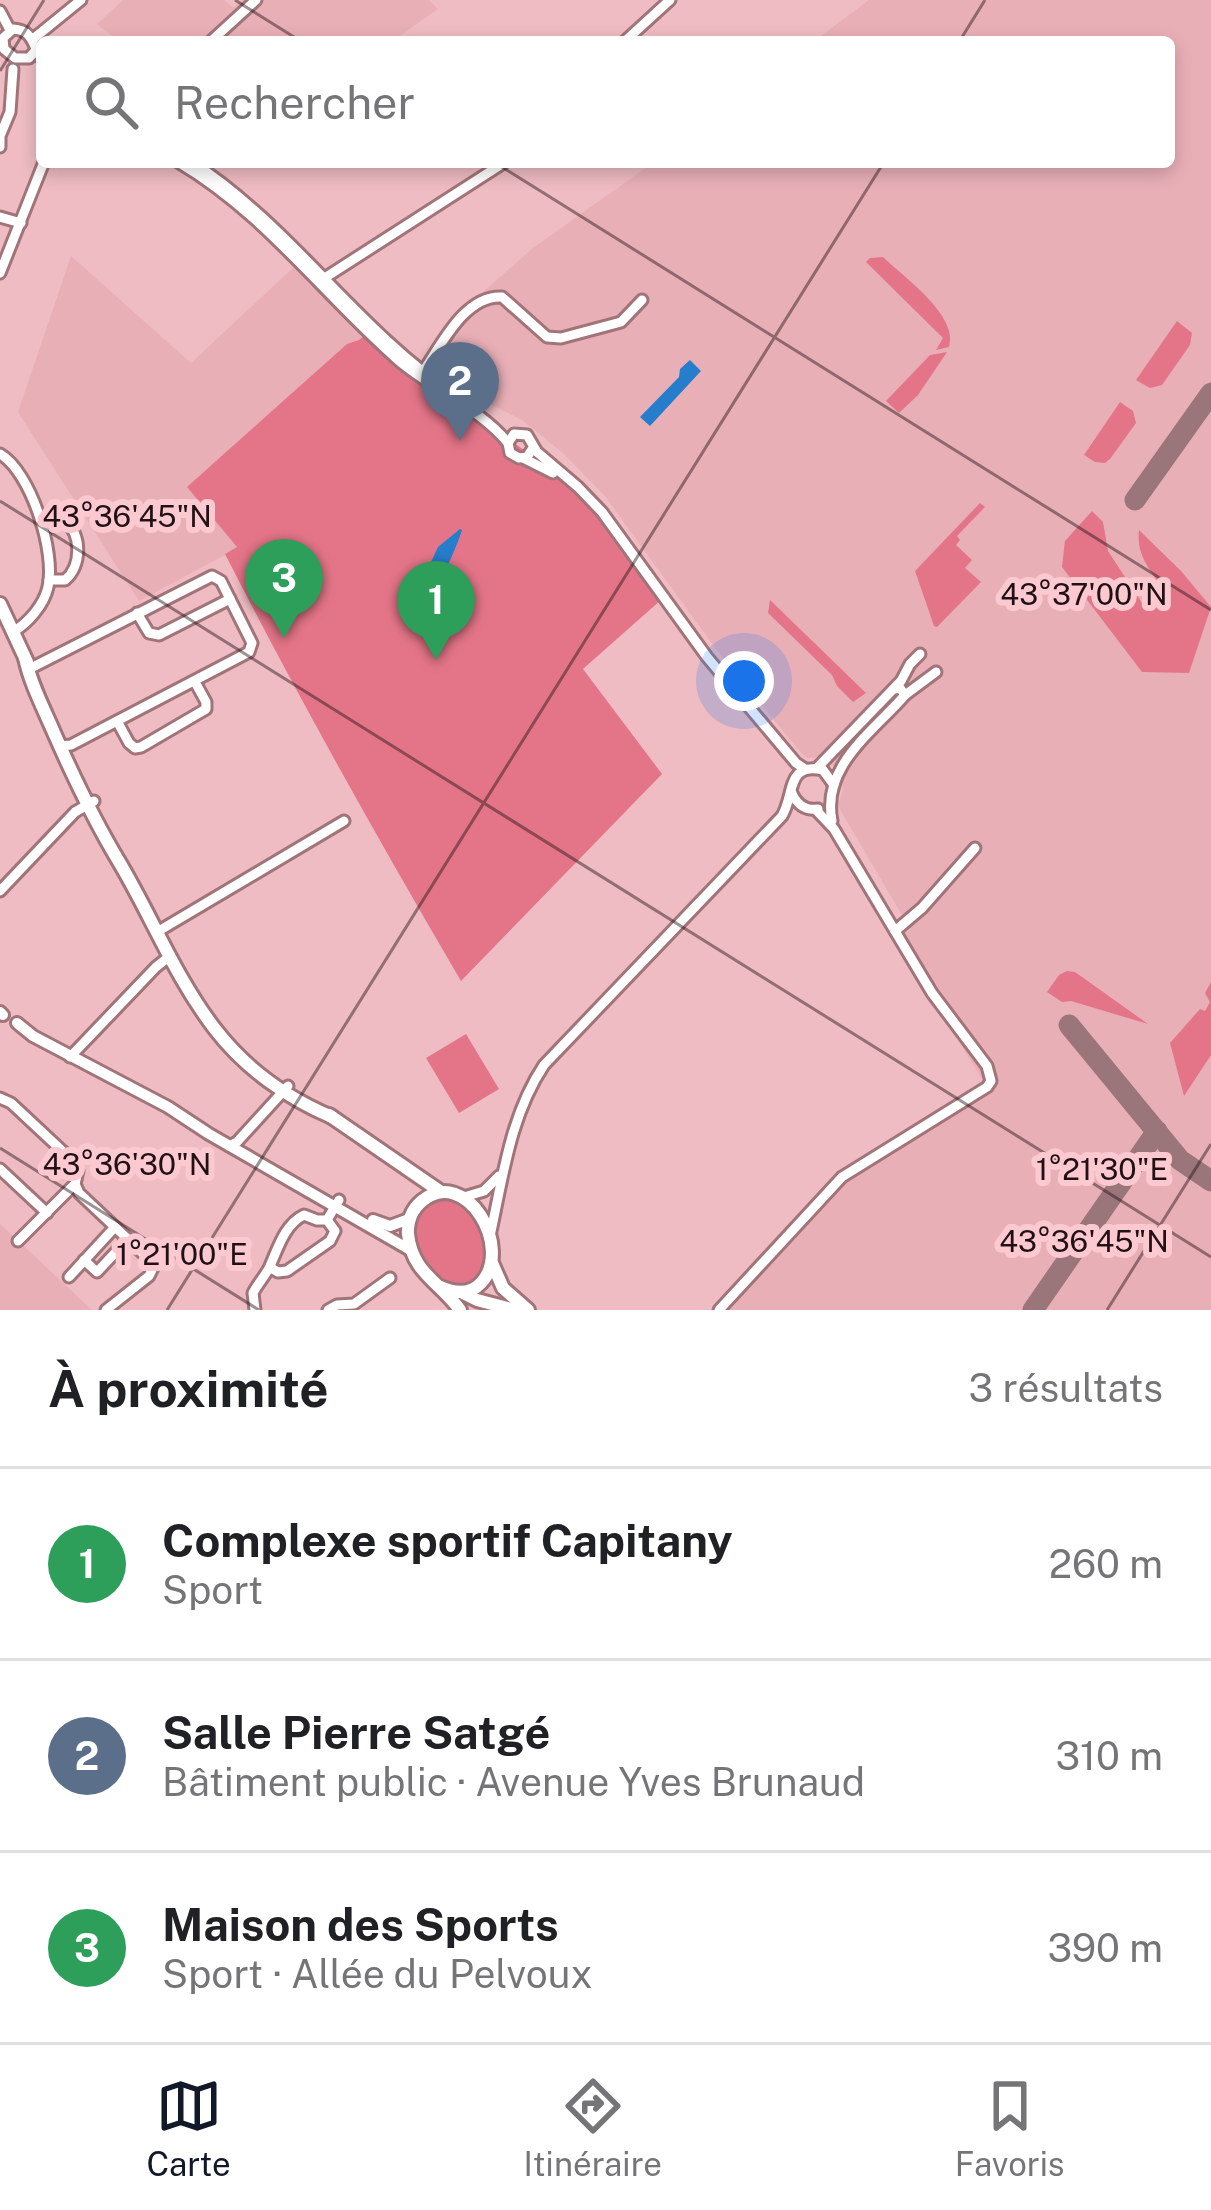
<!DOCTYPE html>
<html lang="fr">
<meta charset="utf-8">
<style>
body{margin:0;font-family:"Public Sans",sans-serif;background:#f6f6f6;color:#202124}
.you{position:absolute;left:744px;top:681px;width:42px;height:42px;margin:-30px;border:9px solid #fff;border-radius:50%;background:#1a73e8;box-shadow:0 0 0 18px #1a73e833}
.badge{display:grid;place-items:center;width:78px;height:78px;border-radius:50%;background:#111827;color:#fff;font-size:39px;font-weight:700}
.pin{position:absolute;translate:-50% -99px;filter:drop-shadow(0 3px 6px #0008)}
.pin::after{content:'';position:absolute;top:63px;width:42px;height:36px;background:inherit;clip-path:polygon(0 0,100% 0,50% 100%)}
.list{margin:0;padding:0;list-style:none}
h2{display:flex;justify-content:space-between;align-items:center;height:156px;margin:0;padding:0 48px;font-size:51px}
h2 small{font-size:39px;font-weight:400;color:#757577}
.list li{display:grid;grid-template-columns:78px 1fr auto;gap:36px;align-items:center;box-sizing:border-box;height:192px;padding:0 48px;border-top:3px solid #e0e0e0}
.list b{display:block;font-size:45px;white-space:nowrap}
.list p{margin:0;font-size:39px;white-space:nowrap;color:#757577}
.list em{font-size:39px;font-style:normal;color:#757577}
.icon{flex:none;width:66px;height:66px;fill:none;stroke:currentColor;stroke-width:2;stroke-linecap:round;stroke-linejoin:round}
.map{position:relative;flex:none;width:1211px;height:1310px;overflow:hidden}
.search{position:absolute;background:#fff;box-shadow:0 6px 18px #0003;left:36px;right:36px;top:36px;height:132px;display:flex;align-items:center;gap:30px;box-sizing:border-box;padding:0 42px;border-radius:12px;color:#757577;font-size:45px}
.sheet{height:732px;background:#fff}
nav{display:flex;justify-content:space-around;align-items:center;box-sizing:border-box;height:168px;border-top:3px solid #e0e0e0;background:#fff;font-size:33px;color:#757577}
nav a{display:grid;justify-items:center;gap:6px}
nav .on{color:#111827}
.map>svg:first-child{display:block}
.built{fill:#e9afb7}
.green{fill:#e47588}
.water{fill:#267dcb}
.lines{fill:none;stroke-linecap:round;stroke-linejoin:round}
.taxiway{stroke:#9a767a;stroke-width:21}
.minor-casing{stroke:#a1747a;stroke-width:15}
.tertiary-casing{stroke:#a1747a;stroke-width:16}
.secondary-casing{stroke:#a1747a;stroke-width:18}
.minor{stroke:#fff;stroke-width:9}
.tertiary{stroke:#fff;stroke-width:10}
.secondary{stroke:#fff;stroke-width:12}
.ticks{fill:none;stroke:#221114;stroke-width:3;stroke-opacity:0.45}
.ticks-label{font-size:30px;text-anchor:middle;fill:#221114;stroke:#fbc9cf;stroke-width:12;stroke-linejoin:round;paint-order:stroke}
</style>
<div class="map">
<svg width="1211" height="1310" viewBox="0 0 1211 1310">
<rect width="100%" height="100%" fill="#eebcc2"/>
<!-- built -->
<g class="built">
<polygon points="123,0 224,0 233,8 242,0 429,0 438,9 391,42 120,42 97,24"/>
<polygon points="869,0 1211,0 1211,1310 723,1310 842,1177 987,1087 897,941 910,929 838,806 843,789 842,773 822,757 807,758 802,754 716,649 604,495 564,454 522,420 448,383 427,364 453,319 491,285 533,248 654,162 1169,162 1169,42 813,42"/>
<polygon points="71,256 191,363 296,265 349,322 351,321 365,335 187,487 238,548 139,601 18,412"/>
<polygon points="0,1224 30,1252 92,1310 0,1310"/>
</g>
<!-- green -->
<g class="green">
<path d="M 883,257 C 905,278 959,316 949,347 L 936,350 L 943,338 L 866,262 L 870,258 Z"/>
<polygon points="1177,321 1192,333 1190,345 1162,385 1150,388 1136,380"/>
<path d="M 365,335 L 579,490 L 604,518 L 662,599 L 583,669 L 662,774 L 461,981 C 379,841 299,699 225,554 L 237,547 L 187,487 L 347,344 L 359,340 Z"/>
<polygon points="947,352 918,395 899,413 886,401 930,355"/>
<polygon points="1120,402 1133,411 1136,423 1110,459 1105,463 1095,462 1084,455"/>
<polygon points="980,503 985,507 957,536 960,540 956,545 972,560 965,568 981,582 937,627 934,626 915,571"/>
<path d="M 1092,511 L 1103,522 L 1108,551 L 1142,603 L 1162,587 C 1149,569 1136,554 1139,530 L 1181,571 L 1211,607 L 1189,673 L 1142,672 L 1062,567 L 1065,541 Z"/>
<polygon points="770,600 866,693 853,702 837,686 832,675 768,613"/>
<polygon points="1067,971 1075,972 1148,1024 1071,1001 1062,1002 1047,992 1059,975"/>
<polygon points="1211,982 1211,1055 1184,1096 1170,1043 1200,1009 1205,1011 1210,1002 1205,993"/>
<polygon points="466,1034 499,1089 459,1113 426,1058"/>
<path d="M 444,1200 C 492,1204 506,1301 442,1284 C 421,1259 389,1209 444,1200 Z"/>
</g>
<!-- water -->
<g class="water">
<polygon points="690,360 701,371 650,426 640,417 679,377 680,369"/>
<path d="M 460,529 L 462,530 C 456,548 449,564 439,581 L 433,583 L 427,582 L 418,574 L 420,566 L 431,562 L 438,547 Z"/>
</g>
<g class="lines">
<!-- taxiway -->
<g class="taxiway">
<polyline points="1135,500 1211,393"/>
<polyline points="1069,1025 1180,1160 1211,1181"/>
<polyline points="1033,1310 1157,1131"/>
</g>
<!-- minor casing -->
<g class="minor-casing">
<g id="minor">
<polyline points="0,11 10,30"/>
<polyline points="33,39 81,0"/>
<polyline points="210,42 256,0"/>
<polyline points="624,42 670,0"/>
<path d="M 36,50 L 29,58 L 15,58 L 4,49 L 3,38 L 13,29 C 34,30 32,46 42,59"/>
<polyline points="0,147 0,136 10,112 13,69"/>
<path d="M 178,162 C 265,213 323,294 397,359 C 431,389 480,408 508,443"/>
<path d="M 192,162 C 292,227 356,329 455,395"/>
<polyline points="0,217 21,223"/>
<polyline points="0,273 44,162"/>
<polyline points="323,279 505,162"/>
<path d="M 422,373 C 441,346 464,295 502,297 L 547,337 L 561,338 L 621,322 L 642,300"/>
<polyline points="533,448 527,457 519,458 510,453 508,443 514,434 527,435 537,452 578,487 602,512 707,657 796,763 805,769"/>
<path d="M 0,454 C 31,472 56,552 48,587 C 44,605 28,623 13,632"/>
<polyline points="523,458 553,473"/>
<path d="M 41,523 L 65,521 C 82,534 82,566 65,580 L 49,580"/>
<polyline points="137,613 149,633 159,635 230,599"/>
<polyline points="31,668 212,576 221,581 252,643 249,652 71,745 60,746"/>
<polyline points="905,695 936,672"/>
<polyline points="117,721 129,743 135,748 141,747 206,709 206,702 195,682"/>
<polyline points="817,768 901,681 910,664 920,654"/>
<path d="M 791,791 C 796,804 805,811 818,809"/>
<path d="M 832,821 C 821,766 873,732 905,695 L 900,688 L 894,689"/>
<polyline points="0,891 75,812 94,801"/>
<polyline points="895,931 922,908 975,848"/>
<polyline points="157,932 344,821"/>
<polyline points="70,1057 156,967 170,956"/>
<polyline points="0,1098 11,1103 72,1160 78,1171 75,1184 79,1193 151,1261 153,1268 149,1276 106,1310"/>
<polyline points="229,1146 237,1142 288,1086"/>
<polyline points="0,1169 47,1213"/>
<polyline points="464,1197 484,1191 499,1176"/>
<path d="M 490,1236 C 503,1177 510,1116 544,1065 L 782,816 C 795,794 786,762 823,770 L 834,785"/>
<polyline points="18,1241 75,1184"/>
<polyline points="84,1260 97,1272 128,1239"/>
<polyline points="271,1268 278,1272 287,1271 330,1241 335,1231 327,1220"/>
<polyline points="69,1277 115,1227"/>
<path d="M 255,1310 L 253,1293 C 258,1283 266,1275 270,1266 C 278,1248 285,1224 304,1215 L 317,1220 L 327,1220 L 339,1200"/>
<polyline points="328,1310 337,1305 354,1304 390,1278"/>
<polyline points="719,1310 842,1177 987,1087 991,1081 987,1066 932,993 834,829 816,810"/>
</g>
</g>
<!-- tertiary casing -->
<g class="tertiary-casing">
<g id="tertiary">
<polyline points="0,1012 3,1015"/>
<polyline points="17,1023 33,1036 168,1107 209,1134 412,1251"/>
<polyline points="373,1220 390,1226 409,1219"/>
</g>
</g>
<!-- secondary casing -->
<g class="secondary-casing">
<g id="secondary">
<polyline points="0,604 27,662"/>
<path d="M 25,658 C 31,685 44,709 55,735 C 74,778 94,820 118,860 C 151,915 175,977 215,1029 C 245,1068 287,1098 332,1117"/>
<polyline points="329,1115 441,1192"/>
<polyline points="492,1263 503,1288 528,1310"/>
<path d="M 438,1286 C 453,1293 469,1296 481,1283 C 514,1248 466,1165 422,1201 C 412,1209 407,1222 408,1234 C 412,1273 440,1282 460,1310"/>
<polyline points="463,1293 477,1300 515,1310"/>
</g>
</g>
<!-- minor -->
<use href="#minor" class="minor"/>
<!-- tertiary -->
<use href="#tertiary" class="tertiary"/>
<!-- secondary -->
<use href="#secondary" class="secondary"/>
</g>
<!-- ticks -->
<path class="ticks" d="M 235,0 L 302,42M 959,42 L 985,0M 0,71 L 44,0M 494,162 L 1211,610M 0,501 L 1211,1257M 0,1148 L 259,1310M 167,1310 L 884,162M 1107,1310 L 1211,1144"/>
<g class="ticks-label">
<text x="127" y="527">43°36'45"N</text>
<text x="1084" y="605">43°37'00"N</text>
<text x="127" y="1175">43°36'30"N</text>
<text x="1102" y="1180">1°21'30"E</text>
<text x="1084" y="1252">43°36'45"N</text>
<text x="182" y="1265">1°21'00"E</text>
</g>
</svg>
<div class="you"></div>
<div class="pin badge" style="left:436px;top:660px;background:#2e9e5b">1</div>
<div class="pin badge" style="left:460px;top:441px;background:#5c6f8a">2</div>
<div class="pin badge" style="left:284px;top:638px;background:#2e9e5b">3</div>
<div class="search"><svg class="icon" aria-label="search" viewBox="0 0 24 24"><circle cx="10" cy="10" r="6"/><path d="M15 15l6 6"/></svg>Rechercher</div>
</div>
<section class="sheet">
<h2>À proximité<small>3 résultats</small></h2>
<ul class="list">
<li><span class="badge" style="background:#2e9e5b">1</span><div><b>Complexe sportif Capitany</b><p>Sport</p></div><em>260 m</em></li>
<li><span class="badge" style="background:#5c6f8a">2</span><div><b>Salle Pierre Satgé</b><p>Bâtiment public · Avenue Yves Brunaud</p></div><em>310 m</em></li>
<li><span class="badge" style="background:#2e9e5b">3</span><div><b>Maison des Sports</b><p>Sport · Allée du Pelvoux</p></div><em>390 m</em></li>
</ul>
</section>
<nav>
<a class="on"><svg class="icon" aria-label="map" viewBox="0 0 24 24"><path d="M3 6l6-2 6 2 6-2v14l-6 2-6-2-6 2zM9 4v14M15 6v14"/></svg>Carte</a>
<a><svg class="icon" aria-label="directions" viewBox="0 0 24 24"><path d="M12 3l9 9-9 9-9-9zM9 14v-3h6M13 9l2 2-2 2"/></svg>Itinéraire</a>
<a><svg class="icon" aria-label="saved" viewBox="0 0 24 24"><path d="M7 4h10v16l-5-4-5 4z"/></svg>Favoris</a>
</nav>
